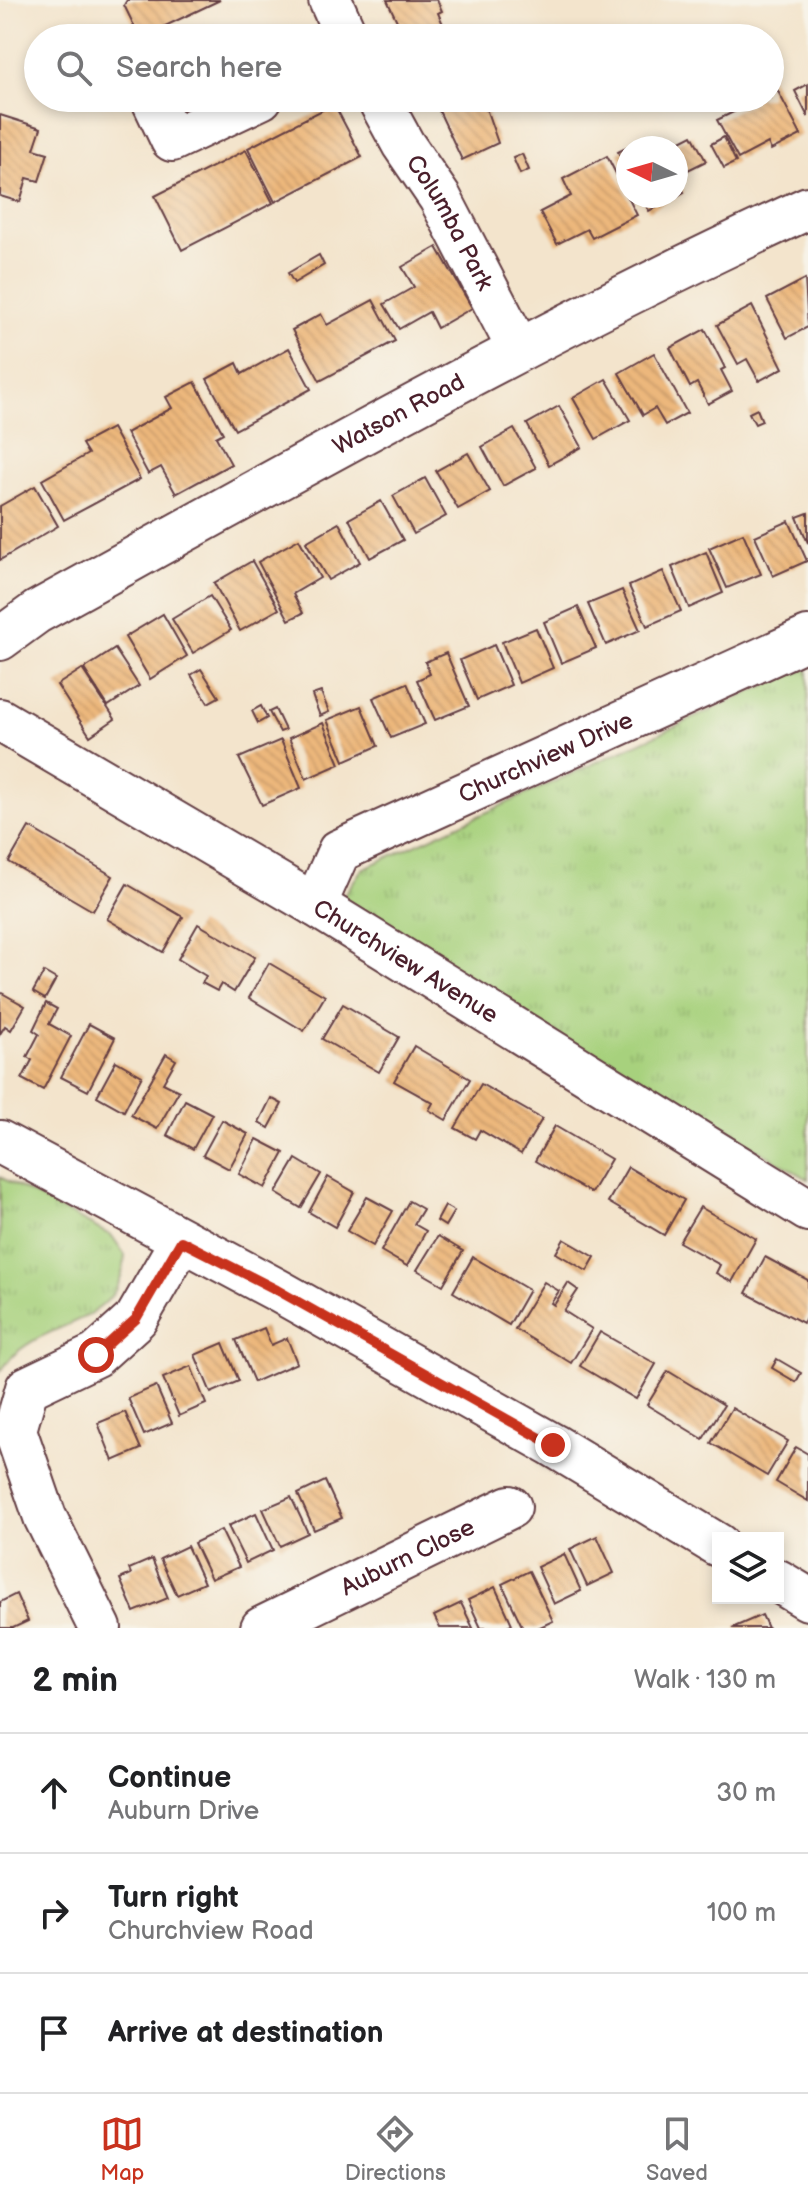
<!DOCTYPE html>
<meta charset="utf-8">
<style>
body{margin:0;font-family:"Balsamiq Sans",sans-serif;background:#f6f6f6;color:#202124}
.controls{position:absolute;right:24px;bottom:24px;display:grid;overflow:hidden;border-radius:0px;box-shadow:0 4px 12px #0003}
.controls button{width:72px;height:72px;display:grid;place-items:center;padding:0;border:0;border-bottom:2px solid #e0e0e0;background:#fff;color:#202124;font:40px sans-serif}
.compass{position:absolute;left:616px;top:136px;width:72px;height:72px;border-radius:50%;background:#fff;box-shadow:0 4px 12px #0003;rotate:275deg}
.stop{position:absolute;width:24px;height:24px;margin:-18px;border:6px solid #c8321e;border-radius:50%;background:#fff}
.stop.end{background:#c8321e;border-color:#fff;box-shadow:0 2px 8px #0008}
.list{margin:0;padding:0;list-style:none}
h2{display:flex;justify-content:space-between;align-items:center;height:104px;margin:0;padding:0 32px;font-size:34px}
h2 small{font-size:26px;font-weight:400;color:#757577}
.list li{display:grid;grid-template-columns:52px 1fr auto;gap:24px;align-items:center;box-sizing:border-box;height:120px;padding:0 32px;border-top:2px solid #e0e0e0}
.list b{display:block;font-size:30px;white-space:nowrap}
.list p{margin:0;font-size:26px;white-space:nowrap;color:#757577}
.list em{font-size:26px;font-style:normal;color:#757577}
.icon{flex:none;width:44px;height:44px;fill:none;stroke:currentColor;stroke-width:2;stroke-linecap:round;stroke-linejoin:round}
.map{position:relative;flex:none;width:808px;height:1628px;overflow:hidden}
.search{position:absolute;background:#fff;box-shadow:0 4px 12px #0003;left:24px;right:24px;top:24px;height:88px;display:flex;align-items:center;gap:20px;box-sizing:border-box;padding:0 28px;border-radius:44px;color:#757577;font-size:30px}
.sheet{height:464px;background:#fff}
nav{display:flex;justify-content:space-around;align-items:center;box-sizing:border-box;height:112px;border-top:2px solid #e0e0e0;background:#fff;font-size:22px;color:#757577}
nav a{display:grid;justify-items:center;gap:4px}
nav .on{color:#c8321e}
.map>svg:first-child{display:block}
.grass{fill:url(#grass-tufts);stroke:#787854;stroke-width:2}
.building{fill:url(#building-back-hatch)}
.lines{fill:none;stroke-linecap:round;stroke-linejoin:round}
.minor-casing{stroke:#633d43;stroke-width:46}
.minor{stroke:#fff;stroke-width:42}
.route{stroke:#c8321e;stroke-width:10}
.labels{text-anchor:middle;stroke-width:7;stroke-linejoin:round;paint-order:stroke}
.street-label{font-size:24px;fill:#4a1f2b;stroke:#f7f3e8}
</style>
<div class="map">
<svg width="808" height="1628" viewBox="0 0 808 1628">
<defs>
<pattern id="grass-tufts" width="24" height="20" patternUnits="userSpaceOnUse" patternTransform="scale(2)"><rect width="24" height="20" fill="#a7d17d"/><path d="M3 7l-1-3M5 7V3M7 7l1-3M15 17l-1-3M17 17v-4M19 17l1-3" fill="none" stroke="#91b36c"/></pattern>
<pattern id="building-back-hatch" width="6" height="6" patternUnits="userSpaceOnUse" patternTransform="scale(2)"><rect width="6" height="6" fill="#ecb77c"/><path d="M-1 5l2 2M0 0l6 6M5-1l2 2" fill="none" stroke="#cc9d6b"/></pattern>
</defs>
<rect width="100%" height="100%" fill="#f7f3e8"/>
<filter id="ink" filterUnits="userSpaceOnUse"><feTurbulence type="fractalNoise" baseFrequency=".0125" numOctaves="2"/><feDisplacementMap in="SourceGraphic" scale="16" xChannelSelector="R" yChannelSelector="G"/><feConvolveMatrix kernelMatrix="1 2 1 2 8 2 1 2 1" color-interpolation-filters="sRGB"/></filter>
<filter id="wash" filterUnits="userSpaceOnUse"><feTurbulence type="fractalNoise" baseFrequency=".006" numOctaves="4" result="noise"/><feDisplacementMap in="SourceGraphic" scale="32" xChannelSelector="R" yChannelSelector="G"/><feGaussianBlur stdDeviation="1.8" result="paint"/><feColorMatrix in="noise" values="0 0 0 0 0 0 0 0 0 0 0 0 0 0 0 0 0 1.4 0 .05"/><feComposite in="paint" operator="in"/></filter>
<g filter="url(#wash)">
<rect width="100%" height="100%" fill="#f3e4cc"/>
<!-- grass -->
<g class="grass">
<polygon points="808,666 808,1179 336,907 362,869"/>
<path d="M 0,1177 L 112,1236 L 125,1255 C 121,1325 58,1317 16,1353 C 10,1358 5,1366 0,1372 Z"/>
</g>
<g id="blocks">
<!-- building -->
<g class="building">
<polygon points="127,0 220,0 140,38 124,5"/>
<polygon points="387,0 437,0 442,11 438,13 449,38 405,38"/>
<polygon points="770,76 801,135 771,150 768,143 738,159 717,120 756,101 754,98 770,98"/>
<polygon points="808,84 808,117 795,91"/>
<polygon points="433,98 483,100 498,143 462,160"/>
<polygon points="334,104 362,157 275,202 248,148"/>
<polygon points="0,115 41,128 34,149 48,153 39,181 27,178 20,202 0,196"/>
<polygon points="653,134 661,148 628,148 628,172 618,152"/>
<polygon points="692,135 706,161 676,176 676,148 667,148"/>
<polygon points="724,137 736,162 724,168 711,144"/>
<polygon points="246,150 273,203 182,250 155,196"/>
<polygon points="522,154 529,170 520,174 513,158"/>
<polygon points="607,156 637,215 592,238 587,229 557,244 540,212 571,196 563,179"/>
<polygon points="676,178 684,192 649,211 641,196 676,196"/>
<polygon points="437,247 472,308 437,328 429,312 399,329 384,304 414,287 402,267"/>
<polygon points="319,255 324,265 294,283 288,273"/>
<polygon points="805,279 808,327 787,338 767,299"/>
<polygon points="373,300 395,341 320,381 292,330 321,314 327,325"/>
<polygon points="752,306 783,368 759,381 747,359 738,364 717,325"/>
<polygon points="705,329 725,368 721,370 732,391 708,404 697,383 690,387 670,348"/>
<polygon points="289,348 311,389 235,430 207,379 237,363 242,374"/>
<polygon points="654,353 687,413 665,425 655,408 643,415 619,373"/>
<polygon points="606,379 630,420 596,439 573,398"/>
<polygon points="195,382 223,433 216,437 231,464 176,494 161,467 148,474 126,433 172,408 166,397"/>
<polygon points="559,406 582,447 549,465 527,424"/>
<polygon points="757,409 762,421 755,424 749,413"/>
<polygon points="112,428 140,479 64,520 42,480 88,454 82,444"/>
<polygon points="514,429 536,468 503,486 482,447"/>
<polygon points="468,453 490,491 458,509 436,471"/>
<polygon points="425,478 446,516 414,534 393,496"/>
<polygon points="35,486 58,526 0,560 0,506"/>
<polygon points="381,501 403,540 370,558 349,519"/>
<polygon points="808,513 808,543 797,517"/>
<polygon points="789,521 807,561 773,576 755,536"/>
<polygon points="339,523 360,562 328,580 306,542"/>
<polygon points="743,533 761,574 727,588 709,548"/>
<polygon points="299,539 320,578 293,594 303,613 289,620 258,562"/>
<polygon points="706,552 723,593 689,608 672,567"/>
<polygon points="252,561 279,609 240,631 214,583"/>
<polygon points="663,571 681,611 647,626 629,586"/>
<polygon points="622,590 640,630 606,645 588,604"/>
<polygon points="210,596 231,630 193,653 172,619"/>
<polygon points="578,607 596,648 561,663 544,622"/>
<polygon points="163,614 187,656 150,679 125,637"/>
<polygon points="536,628 553,668 519,683 502,642"/>
<polygon points="494,645 511,685 477,700 460,660"/>
<polygon points="115,649 139,686 108,706 84,669"/>
<polygon points="446,653 469,706 435,720 417,680 430,674 425,662"/>
<polygon points="82,669 115,719 90,736 57,685"/>
<polygon points="201,669 219,697 208,703 191,675"/>
<polygon points="407,683 425,724 391,738 373,698"/>
<polygon points="321,692 329,712 320,716 312,695"/>
<polygon points="261,706 267,718 258,723 252,711"/>
<polygon points="361,706 378,746 344,761 327,720"/>
<polygon points="275,709 285,730 280,732 269,712"/>
<polygon points="323,723 340,764 306,779 289,738"/>
<polygon points="281,740 301,788 262,805 239,758"/>
<polygon points="29,827 113,876 93,911 9,862"/>
<polygon points="127,884 183,917 163,952 107,919"/>
<polygon points="198,924 255,957 234,992 221,984 217,991 202,983 206,976 178,959"/>
<polygon points="269,963 325,996 304,1031 249,998"/>
<polygon points="44,972 56,979 45,999 33,992"/>
<polygon points="0,992 25,1006 11,1030 5,1026 0,1034"/>
<polygon points="46,1003 57,1009 49,1024 71,1036 43,1090 22,1079 32,1060 27,1057 39,1034 33,1030"/>
<polygon points="343,1004 399,1037 379,1072 322,1039"/>
<polygon points="89,1024 115,1038 88,1091 61,1077"/>
<polygon points="414,1046 470,1079 446,1120 429,1110 433,1103 394,1081"/>
<polygon points="166,1054 176,1060 163,1083 179,1091 157,1129 131,1115"/>
<polygon points="116,1061 142,1076 124,1111 97,1096"/>
<polygon points="481,1084 542,1119 521,1154 480,1130 475,1139 455,1128"/>
<polygon points="271,1098 282,1104 269,1128 259,1122"/>
<polygon points="185,1100 212,1114 193,1149 167,1135"/>
<polygon points="222,1120 248,1134 229,1169 203,1155"/>
<polygon points="555,1126 611,1159 591,1193 535,1161"/>
<polygon points="257,1139 284,1153 265,1188 239,1174"/>
<polygon points="296,1159 321,1174 301,1208 276,1193"/>
<polygon points="628,1167 684,1200 664,1235 608,1202"/>
<polygon points="328,1177 354,1192 335,1227 309,1212"/>
<polygon points="367,1197 393,1211 373,1246 347,1231"/>
<polygon points="409,1201 423,1209 414,1224 426,1231 407,1266 381,1251"/>
<polygon points="445,1206 454,1211 445,1226 437,1221"/>
<polygon points="700,1207 756,1239 732,1282 716,1273 720,1265 679,1242"/>
<polygon points="438,1236 463,1251 443,1285 417,1270"/>
<polygon points="564,1239 595,1257 587,1271 556,1253"/>
<polygon points="473,1257 529,1290 509,1325 453,1292"/>
<polygon points="765,1257 808,1280 808,1314 803,1323 746,1293"/>
<polygon points="544,1282 559,1291 551,1303 554,1305 568,1283 578,1290 564,1311 592,1329 571,1363 515,1329"/>
<polygon points="264,1328 271,1345 287,1338 297,1363 254,1382 236,1340"/>
<polygon points="600,1332 656,1364 636,1399 580,1366"/>
<polygon points="223,1343 239,1381 211,1393 195,1355"/>
<polygon points="777,1359 801,1373 796,1382 772,1368"/>
<polygon points="191,1366 206,1404 179,1416 163,1378"/>
<polygon points="668,1371 724,1405 703,1439 647,1405"/>
<polygon points="156,1386 172,1423 144,1435 128,1398"/>
<polygon points="732,1408 788,1441 767,1476 711,1443"/>
<polygon points="125,1412 141,1449 113,1461 98,1423"/>
<polygon points="796,1447 808,1454 808,1501 776,1482"/>
<polygon points="325,1481 342,1518 314,1530 298,1494"/>
<polygon points="291,1497 308,1533 280,1546 263,1509"/>
<polygon points="256,1513 273,1550 246,1563 228,1526"/>
<polygon points="221,1530 239,1567 211,1579 194,1543"/>
<polygon points="597,1536 614,1573 587,1586 570,1549"/>
<polygon points="187,1546 204,1583 177,1595 160,1559"/>
<polygon points="564,1554 581,1591 554,1604 537,1567"/>
<polygon points="152,1559 168,1598 134,1612 120,1579 131,1574 129,1569"/>
<polygon points="529,1571 553,1621 538,1628 523,1628 502,1584"/>
<polygon points="495,1587 512,1624 503,1628 481,1628 468,1600"/>
<polygon points="16,1594 28,1621 13,1628 0,1628 0,1602"/>
<polygon points="461,1603 473,1628 440,1628 434,1616"/>
<polygon points="762,1615 768,1628 732,1628"/>
</g>
</g>
</g>
<g filter="url(#ink)">
<use href="#blocks" fill-opacity="0" stroke="#633d43" stroke-width="2"/>
<g class="lines">
<!-- minor casing -->
<g class="minor-casing">
<g id="minor">
<polyline points="330,0 347,38"/>
<polyline points="152,98 172,140 261,98"/>
<path id="s1" d="M 378,98 L 403,144 L 440,198 L 518,348"/>
<path id="s2" d="M 0,639 L 37,612 C 291,472 544,329 808,208"/>
<path id="s3" d="M 0,720 L 315,905 L 808,1210"/>
<path id="s4" d="M 315,905 L 339,851 L 808,638"/>
<polyline points="0,1142 277,1290 553,1445 718,1545"/>
<polyline points="778,1581 808,1599"/>
<polyline points="100,1628 45,1517 15,1430 27,1388 96,1355 136,1319 181,1241"/>
<path id="s5" d="M 262,1628 L 510,1507"/>
</g>
</g>
<!-- minor -->
<use href="#minor" class="minor"/>
</g>
</g>
<g class="lines" filter="url(#ink)">
<!-- route -->
<polyline class="route" points="96,1355 136,1319 181,1241 277,1290 553,1445"/>
</g>
<g class="labels">
<!-- street labels -->
<g class="street-label">
<text dy="8" stroke="none"><textPath href="#s1" startOffset="144">Columba Park</textPath></text>
<text dy="8" stroke="none"><textPath href="#s2" startOffset="458">Watson Road</textPath></text>
<text dy="8" stroke="none"><textPath href="#s4" startOffset="286">Churchview Drive</textPath></text>
<text dy="8" stroke="none"><textPath href="#s3" startOffset="472">Churchview Avenue</textPath></text>
<text dy="8" stroke="none"><textPath href="#s5" startOffset="162">Auburn Close</textPath></text>
</g>
</g>
</svg>
<div class="controls">
<button><svg class="icon" aria-label="layers" viewBox="0 0 24 24"><path d="M12 4l9 5-9 5-9-5zM3 14l9 5 9-5"/></svg></button>
</div>
<svg class="compass" viewBox="-18 -18 36 36"><path d="M0-13l5 13h-10z" fill="#e53935"/><path d="M0 13l5-13h-10z" fill="#757577"/></svg>
<div class="stop" style="left:96px;top:1355px"></div>
<div class="stop end" style="left:553px;top:1445px"></div>
<div class="search"><svg class="icon" aria-label="search" viewBox="0 0 24 24"><circle cx="10" cy="10" r="6"/><path d="M15 15l6 6"/></svg>Search here</div>
</div>
<section class="sheet">
<h2>2 min<small>Walk · 130 m</small></h2>
<ul class="list">
<li><svg class="icon" aria-label="ahead" viewBox="0 0 24 24"><path d="M12 20V5M6 11l6-6 6 6"/></svg><div><b>Continue</b><p>Auburn Drive</p></div><em>30 m</em></li>
<li><svg class="icon" aria-label="right" viewBox="0 0 24 24"><path d="M7 20v-9h11M14 6l5 5-5 5"/></svg><div><b>Turn right</b><p>Churchview Road</p></div><em>100 m</em></li>
<li><svg class="icon" aria-label="arrive" viewBox="0 0 24 24"><path d="M6 21V4h12l-3 4 3 4H6"/></svg><div><b>Arrive at destination</b></div></li>
</ul>
</section>
<nav>
<a class="on"><svg class="icon" aria-label="map" viewBox="0 0 24 24"><path d="M3 6l6-2 6 2 6-2v14l-6 2-6-2-6 2zM9 4v14M15 6v14"/></svg>Map</a>
<a><svg class="icon" aria-label="directions" viewBox="0 0 24 24"><path d="M12 3l9 9-9 9-9-9zM9 14v-3h6M13 9l2 2-2 2"/></svg>Directions</a>
<a><svg class="icon" aria-label="saved" viewBox="0 0 24 24"><path d="M7 4h10v16l-5-4-5 4z"/></svg>Saved</a>
</nav>
